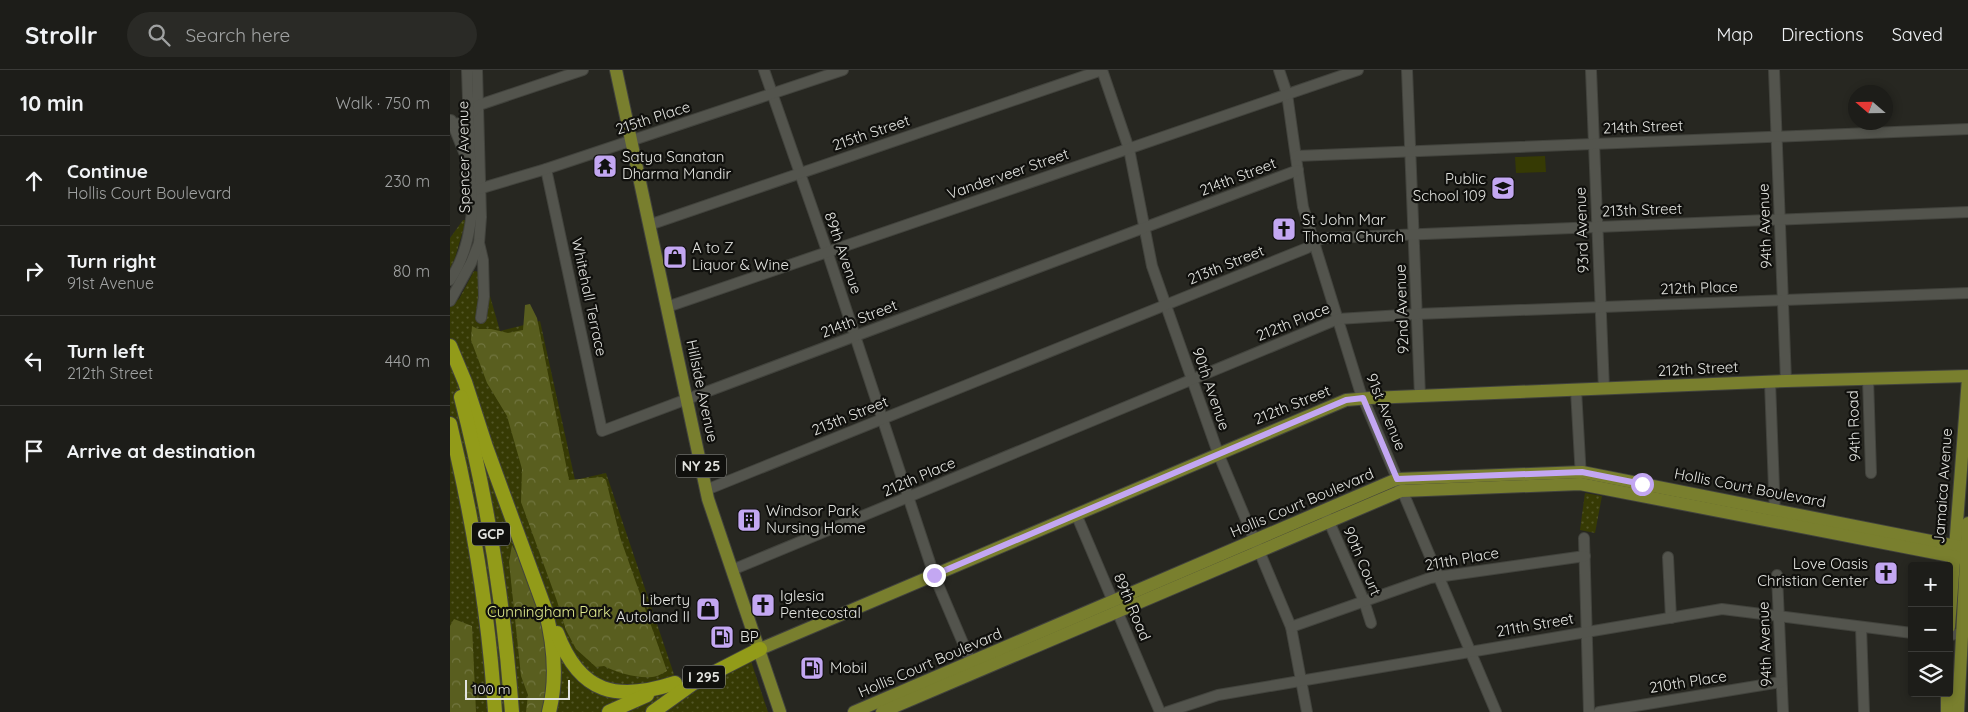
<!DOCTYPE html>
<meta charset="utf-8">
<style>
body{margin:0;font-family:Quicksand,sans-serif;background:#2a2a26;color:#f1f3f6}
.controls{position:absolute;right:15px;bottom:15px;display:grid;overflow:hidden;border-radius:5px;box-shadow:0 2px 8px #0003}
.controls button{width:45px;height:45px;display:grid;place-items:center;padding:0;border:0;border-bottom:1px solid #3b3b38;background:#1d1d19;color:#f1f3f6;font:25px sans-serif}
.compass{position:absolute;left:1398px;top:15px;width:45px;height:45px;border-radius:50%;background:#1d1d19;box-shadow:0 2px 8px #0003;rotate:290deg}
.scale{position:absolute;left:15px;bottom:12px;width:105px;box-sizing:border-box;padding-left:5px;border:2px solid #e2e3df;border-top:0;font-size:14px;line-height:18px;white-space:nowrap;color:#e2e3df;-webkit-text-stroke:4px #10100d;paint-order:stroke}
.stop{position:absolute;width:15px;height:15px;margin:-11px;border:4px solid #c3a7f2;border-radius:50%;background:#fff}
.stop.end{background:#c3a7f2;border-color:#fff;box-shadow:0 1px 5px #0008}
.list{margin:0;padding:0;list-style:none}
h2{display:flex;justify-content:space-between;align-items:center;height:65px;margin:0;padding:0 20px;font-size:21px}
h2 small{font-size:16px;font-weight:400;color:#a0a2a2}
.list li{display:grid;grid-template-columns:32px 1fr auto;gap:15px;align-items:center;box-sizing:border-box;height:90px;padding:0 20px;border-top:1px solid #3b3b38}
.list b{display:block;font-size:19px;white-space:nowrap}
.list p{margin:0;font-size:16px;white-space:nowrap;color:#a0a2a2}
.list em{font-size:16px;font-style:normal;color:#a0a2a2}
.icon{flex:none;width:28px;height:28px;fill:none;stroke:currentColor;stroke-width:2;stroke-linecap:round;stroke-linejoin:round}
.map{position:relative;flex:none;width:1518px;height:642px;overflow:hidden}
header{display:flex;align-items:center;gap:30px;box-sizing:border-box;height:70px;padding:0 25px;background:#1d1d19;border-bottom:1px solid #3b3b38}
header strong{font-size:24px}
nav{display:flex;gap:28px;margin-inline-start:auto;font-size:18px}
.search{width:350px;height:45px;background:#2a2a26;display:flex;align-items:center;gap:12px;box-sizing:border-box;padding:0 18px;border-radius:28px;color:#a0a2a2;font-size:19px}
main{display:flex}
aside{flex:1;background:#1d1d19}
.map>svg:first-child{display:block}
.grass{fill:url(#grass-dots)}
.forest{fill:url(#forest-crowns)}
.pitch{fill:#363a04}
.lines{fill:none;stroke-linecap:round;stroke-linejoin:round}
.minor-casing{stroke:#42433d;stroke-width:12}
.major-casing{stroke:#42433d;stroke-width:14}
.highway-casing{stroke:#42433d;stroke-width:16}
.minor{stroke:#53544d;stroke-width:10}
.major{stroke:#797f2e;stroke-width:12}
.highway{stroke:#929b19;stroke-width:14}
.route{stroke:#c3a7f2;stroke-width:6}
.labels{text-anchor:middle;stroke-width:4.5;stroke-linejoin:round;paint-order:stroke}
.shield{fill:#10100d;stroke:#a3a4a0;stroke-width:1}
.shield-label{font-size:14px;font-weight:bold;fill:#e2e3df}
.street-label{font-size:15px;fill:#e2e3df;stroke:#10100d}
.poi-label{font-size:15px;fill:#e2e3df;stroke:#10100d;text-anchor:start}
.park-label{font-size:15px;fill:#e1eb8f;stroke:#10100d}
</style>
<header>
<strong>Strollr</strong>
<div class="search"><svg class="icon" aria-label="search" viewBox="0 0 24 24"><circle cx="10" cy="10" r="6"/><path d="M15 15l6 6"/></svg>Search here</div>
<nav><a>Map</a><a>Directions</a><a>Saved</a></nav>
</header>
<main>
<aside>
<h2>10 min<small>Walk · 750 m</small></h2>
<ul class="list">
<li><svg class="icon" aria-label="ahead" viewBox="0 0 24 24"><path d="M12 20V5M6 11l6-6 6 6"/></svg><div><b>Continue</b><p>Hollis Court Boulevard</p></div><em>230 m</em></li>
<li><svg class="icon" aria-label="right" viewBox="0 0 24 24"><path d="M7 20v-9h11M14 6l5 5-5 5"/></svg><div><b>Turn right</b><p>91st Avenue</p></div><em>80 m</em></li>
<li><svg class="icon" aria-label="left" viewBox="0 0 24 24"><path d="M17 20v-9H6M10 6l-5 5 5 5"/></svg><div><b>Turn left</b><p>212th Street</p></div><em>440 m</em></li>
<li><svg class="icon" aria-label="arrive" viewBox="0 0 24 24"><path d="M6 21V4h12l-3 4 3 4H6"/></svg><div><b>Arrive at destination</b></div></li>
</ul>
</aside>
<div class="map">
<svg width="1518" height="642" viewBox="0 0 1518 642">
<defs>
<pattern id="grass-dots" width="8" height="8" patternUnits="userSpaceOnUse" patternTransform="scale(1.25)"><rect width="8" height="8" fill="#363a04"/><path d="M2 2h.1M6 6h.1" fill="none" stroke="#535628" stroke-width="1.8" stroke-linecap="round"/></pattern>
<pattern id="forest-crowns" width="20" height="18" patternUnits="userSpaceOnUse" patternTransform="scale(1.25)"><rect width="20" height="18" fill="#595e1f"/><path d="M2 6a3 3 0 1 1 6 0M12 15a3 3 0 1 1 6 0" fill="none" stroke="#71753f"/></pattern>
</defs>
<rect width="100%" height="100%" fill="#272721"/>
<!-- grass -->
<g class="grass">
<polygon points="13,150 16,150 5,188 0,198 0,168"/>
<polygon points="24,201 30,202 38,219 50,261 90,251 125,410 156,403 231,625 301,591 318,642 0,642 0,235 9,229"/>
<polygon points="1135,423 1152,426 1145,463 1130,460"/>
</g>
<!-- forest -->
<g class="forest">
<path d="M 80,234 L 87,248 L 119,410 L 152,407 L 156,410 L 170,467 L 217,601 C 213,603 207,607 202,607 C 189,609 165,602 154,596 L 146,597 L 126,579 L 116,560 L 107,531 L 71,432 L 72,399 L 57,346 L 37,313 L 21,270 L 22,256 L 28,259 L 41,259 L 58,263 L 73,260 L 75,235 Z"/>
<path d="M 62,475 C 94,530 103,580 93,642 L 76,642 L 78,625 L 71,606 L 59,492 Z"/>
<polygon points="4,549 22,556 26,642 0,642 0,556"/>
</g>
<!-- pitch -->
<polygon class="pitch" points="1095,86 1096,102 1066,103 1065,87"/>
<g class="lines">
<!-- minor casing -->
<g class="minor-casing">
<g id="minor">
<polyline points="27,0 31,147 29,173 33,190 34,227 31,248"/>
<polyline points="314,0 375,175 484,505 524,599"/>
<polyline points="652,0 679,79 702,196 768,383 841,557 857,642"/>
<polyline points="829,0 837,24 853,137 910,321 1046,642"/>
<polyline points="957,0 970,326"/>
<polyline points="1141,0 1154,319"/>
<polyline points="1324,0 1336,311"/>
<polyline points="1,50 18,92"/>
<polyline points="3,54 12,53 29,35 133,0"/>
<polyline points="846,86 1518,59"/>
<polyline points="96,99 152,361 848,100"/>
<polyline points="22,121 96,99 393,0"/>
<polyline points="199,155 652,0"/>
<path d="M 0,210 C 14,189 19,167 22,142 L 17,0"/>
<polyline points="0,231 21,193 29,173"/>
<polyline points="217,237 908,0"/>
<polyline points="1418,309 1421,403"/>
<polyline points="1320,312 1325,445"/>
<polyline points="1126,320 1131,408"/>
<polyline points="256,420 857,178 870,169 875,168 1518,142"/>
<polyline points="626,444 710,642"/>
<polyline points="877,447 914,531 921,553"/>
<polyline points="1134,468 1139,642"/>
<polyline points="1218,487 1221,548"/>
<polyline points="282,500 888,249 967,244 1518,223"/>
<polyline points="1327,505 1333,642"/>
<polyline points="841,557 980,508 1135,486"/>
<polyline points="1411,557 1414,642"/>
<polyline points="1499,565 1518,563"/>
<polyline points="717,642 768,625 1272,539 1462,563"/>
<polyline points="1149,642 1331,612"/>
</g>
</g>
<!-- major casing -->
<g class="major-casing">
<g id="major">
<polyline points="166,0 258,429 330,642"/>
<polyline points="1499,557 1518,308"/>
<polyline points="310,579 896,330 920,328 1336,311 1518,306"/>
<polyline points="404,642 947,409 1132,402 1516,478"/>
<polyline points="432,642 951,421 1130,414 1516,489"/>
<polyline points="1497,642 1497,623"/>
<polyline points="1508,642 1518,453"/>
</g>
</g>
<!-- highway casing -->
<g class="highway-casing">
<g id="highway">
<path d="M 0,276 L 15,312 L 36,377 L 95,539 C 104,573 108,607 99,642"/>
<path d="M 11,327 C 38,431 54,536 62,642"/>
<path d="M 0,354 C 23,449 39,545 45,642"/>
<path d="M 107,563 C 130,624 167,632 225,613"/>
<polyline points="159,642 197,625"/>
<polyline points="203,642 242,614 310,579"/>
</g>
</g>
<!-- minor -->
<use href="#minor" class="minor"/>
<!-- major -->
<use href="#major" class="major"/>
<!-- highway -->
<use href="#highway" class="highway"/>
</g>
<g class="lines">
<!-- route -->
<polyline class="route" points="484,505 896,330 913,328 947,409 1132,402 1192,414"/>
</g>
<!-- icons -->
<defs>
<g id="temple-square" transform="scale(1.25)"><rect x="-9" y="-9" width="18" height="18" rx="4" fill="#c3a7f2" stroke="#10100d"/><path d="M0-6L5-2H3V0L6.5 2.5H4V6H1.5V3h-3V6H-4V2.5H-6.5L-3 0V-2H-5Z" fill="#111"/></g>
<g id="school-square" transform="scale(1.25)"><rect x="-9" y="-9" width="18" height="18" rx="4" fill="#c3a7f2" stroke="#10100d"/><path d="M0-5L7-2L0 1L-7-2ZM-4 1L0 2.5L4 1V4Q0 6-4 4Z" fill="#111"/></g>
<g id="church-square" transform="scale(1.25)"><rect x="-9" y="-9" width="18" height="18" rx="4" fill="#c3a7f2" stroke="#10100d"/><path d="M-1.2-6h2.4v3.5h3.3v2.4h-3.3V6h-2.4V-.1h-3.3v-2.4h3.3Z" fill="#111"/></g>
<g id="shop-square" transform="scale(1.25)"><rect x="-9" y="-9" width="18" height="18" rx="4" fill="#c3a7f2" stroke="#10100d"/><path d="M-5-2.5h2.3a2.7 3.5 0 0 1 5.4 0H5L5.5 6h-11ZM-1.5-2.5h3a1.5 2.3 0 0 0-3 0Z" fill="#111"/></g>
<g id="building-square" transform="scale(1.25)"><rect x="-9" y="-9" width="18" height="18" rx="4" fill="#c3a7f2" stroke="#10100d"/><path d="M-4-6H4V6H1V3H-1V6H-4ZM-2.5-4.3h1.7v1.8h-1.7ZM.8-4.3h1.7v1.8H.8ZM-2.5-1h1.7V.8h-1.7ZM.8-1h1.7V.8H.8Z" fill="#111"/></g>
<g id="fuel-square" transform="scale(1.25)"><rect x="-9" y="-9" width="18" height="18" rx="4" fill="#c3a7f2" stroke="#10100d"/><path d="M-5.5-6h7V0h2V4h1.3V-2.5L3-4.5l.8-.8L6-3V5H2.5V1h-1V6h-7ZM-4.2-4.7v3.2H.2V-4.7Z" fill="#111"/></g>
</defs>
<g fill-rule="evenodd">
<use href="#temple-square" x="155" y="96"/>
<use href="#school-square" x="1053" y="118"/>
<use href="#church-square" x="834" y="159"/>
<use href="#shop-square" x="225" y="187"/>
<use href="#building-square" x="299" y="450"/>
<use href="#church-square" x="1436" y="503"/>
<use href="#church-square" x="313" y="535"/>
<use href="#shop-square" x="258" y="539"/>
<use href="#fuel-square" x="272" y="567"/>
<use href="#fuel-square" x="362" y="598"/>
</g>
<g class="labels">
<!-- shield labels -->
<g class="shield">
<rect x="226" y="384.5" width="50" height="23" rx="4"/>
<rect x="22" y="452.5" width="38" height="23" rx="4"/>
<rect x="233" y="595.5" width="42" height="23" rx="4"/>
</g>
<g class="shield-label">
<text x="251" y="401">NY 25</text>
<text x="41" y="469">GCP</text>
<text x="254" y="612">I 295</text>
</g>
<!-- street labels -->
<g class="street-label">
<text transform="translate(203 48) rotate(-18)" y="5">215th Place</text>
<text transform="translate(1193 57) rotate(-2)" y="5">214th Street</text>
<text transform="translate(421 63) rotate(-19)" y="5">215th Street</text>
<text transform="translate(14 87) rotate(-91)" y="5">Spencer Avenue</text>
<text transform="translate(558 104) rotate(-19)" y="5">Vanderveer Street</text>
<text transform="translate(788 107) rotate(-21)" y="5">214th Street</text>
<text transform="translate(1192 140) rotate(-2)" y="5">213th Street</text>
<text transform="translate(1315 156) rotate(-92)" y="5">94th Avenue</text>
<text transform="translate(1132 160) rotate(-92)" y="5">93rd Avenue</text>
<text transform="translate(393 183) rotate(71)" y="5">89th Avenue</text>
<text transform="translate(776 195) rotate(-22)" y="5">213th Street</text>
<text transform="translate(1249 218) rotate(-2)" y="5">212th Place</text>
<text transform="translate(139 227) rotate(78)" y="5">Whitehall Terrace</text>
<text transform="translate(952 239) rotate(-92)" y="5">92nd Avenue</text>
<text transform="translate(409 249) rotate(-21)" y="5">214th Street</text>
<text transform="translate(843 252) rotate(-22)" y="5">212th Place</text>
<text transform="translate(1248 299) rotate(-3)" y="5">212th Street</text>
<text transform="translate(761 319) rotate(71)" y="5">90th Avenue</text>
<text transform="translate(252 321) rotate(78)" y="5">Hillside Avenue</text>
<text transform="translate(842 335) rotate(-22)" y="5">212th Street</text>
<text transform="translate(936 342) rotate(68)" y="5">91st Avenue</text>
<text transform="translate(400 346) rotate(-22)" y="5">213th Street</text>
<text transform="translate(1404 356) rotate(-92)" y="5">94th Road</text>
<text transform="translate(469 407) rotate(-23)" y="5">212th Place</text>
<text transform="translate(1493 416) rotate(-86)" y="5">Jamaica Avenue</text>
<text transform="translate(1300 418) rotate(11)" y="5">Hollis Court Boulevard</text>
<text transform="translate(852 433) rotate(-23)" y="5">Hollis Court Boulevard</text>
<text transform="translate(1012 489) rotate(-10)" y="5">211th Place</text>
<text transform="translate(912 491) rotate(67)" y="5">90th Court</text>
<text transform="translate(682 537) rotate(67)" y="5">89th Road</text>
<text transform="translate(1085 555) rotate(-10)" y="5">211th Street</text>
<text transform="translate(1315 574) rotate(-92)" y="5">94th Avenue</text>
<text transform="translate(480 593) rotate(-23)" y="5">Hollis Court Boulevard</text>
<text transform="translate(1238 612) rotate(-9)" y="5">210th Place</text>
</g>
<!-- poi labels -->
<g class="poi-label">
<text x="172" y="92">Satya Sanatan<tspan x="172" dy="17">Dharma Mandir</tspan></text>
<text x="1036" y="114" text-anchor="end">Public<tspan x="1036" dy="17">School 109</tspan></text>
<text x="852" y="155">St John Mar<tspan x="852" dy="17">Thoma Church</tspan></text>
<text x="242" y="183">A to Z<tspan x="242" dy="17">Liquor &amp; Wine</tspan></text>
<text x="316" y="446">Windsor Park<tspan x="316" dy="17">Nursing Home</tspan></text>
<text x="1418" y="499" text-anchor="end">Love Oasis<tspan x="1418" dy="17">Christian Center</tspan></text>
<text x="330" y="531">Iglesia<tspan x="330" dy="17">Pentecostal</tspan></text>
<text x="240" y="535" text-anchor="end">Liberty<tspan x="240" dy="17">Autoland II</tspan></text>
<text x="290" y="572">BP</text>
<text x="380" y="603">Mobil</text>
</g>
<!-- park labels -->
<g class="park-label">
<text x="99" y="547">Cunningham Park</text>
</g>
</g>
</svg>
<div class="controls">
<button>+</button>
<button>−</button>
<button><svg class="icon" aria-label="layers" viewBox="0 0 24 24"><path d="M12 4l9 5-9 5-9-5zM3 14l9 5 9-5"/></svg></button>
</div>
<svg class="compass" viewBox="-18 -18 36 36"><path d="M0-13l5 13h-10z" fill="#e53935"/><path d="M0 13l5-13h-10z" fill="#a0a2a2"/></svg>
<div class="scale">100 m</div>
<div class="stop" style="left:1192px;top:414px"></div>
<div class="stop end" style="left:484px;top:505px"></div>
</div>
</main>
